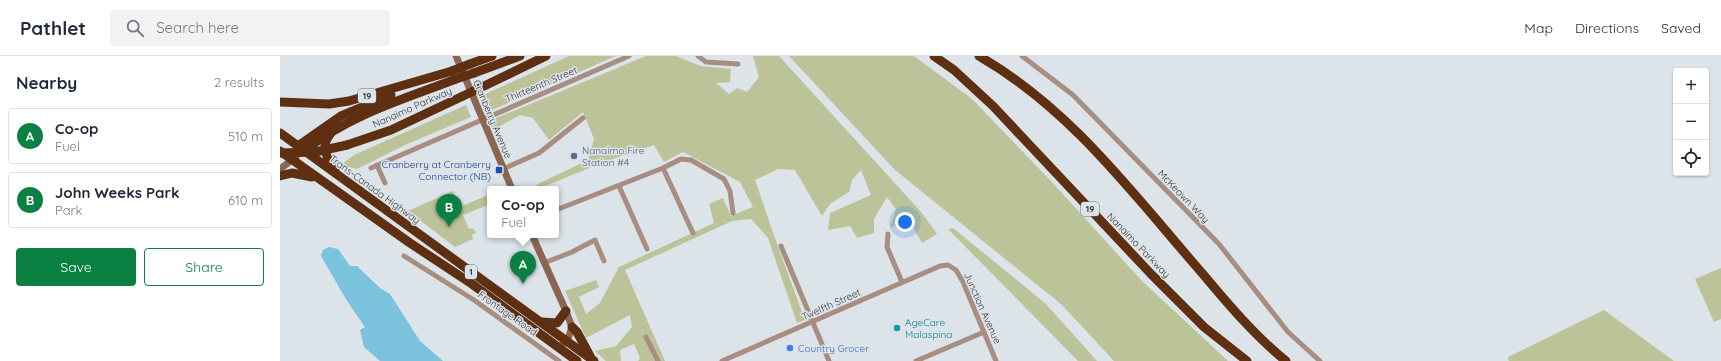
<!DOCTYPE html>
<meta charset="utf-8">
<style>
body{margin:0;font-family:Quicksand,sans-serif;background:#f2f2f3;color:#1f2937}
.controls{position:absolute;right:12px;top:12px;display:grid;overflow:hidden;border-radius:4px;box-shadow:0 1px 3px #0004}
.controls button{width:36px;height:36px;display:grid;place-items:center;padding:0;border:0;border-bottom:1px solid #e0e1e3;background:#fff;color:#1f2937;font:20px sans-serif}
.you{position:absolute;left:625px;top:166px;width:14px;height:14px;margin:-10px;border:3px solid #fff;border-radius:50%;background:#1a73e8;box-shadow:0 0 0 6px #1a73e833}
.badge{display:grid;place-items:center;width:26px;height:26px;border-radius:50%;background:#0b8043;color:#fff;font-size:13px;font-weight:700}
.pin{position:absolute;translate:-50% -33px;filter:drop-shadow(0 1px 2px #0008)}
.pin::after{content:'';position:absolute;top:21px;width:14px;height:12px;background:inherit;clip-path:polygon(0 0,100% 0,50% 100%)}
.popup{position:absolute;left:207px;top:130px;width:72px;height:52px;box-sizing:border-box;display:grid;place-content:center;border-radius:4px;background:#fff;filter:drop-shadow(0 1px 3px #0005);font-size:13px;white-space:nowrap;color:#747a83}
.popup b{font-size:15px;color:#1f2937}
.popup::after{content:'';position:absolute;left:50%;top:100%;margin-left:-8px;border:8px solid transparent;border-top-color:#fff}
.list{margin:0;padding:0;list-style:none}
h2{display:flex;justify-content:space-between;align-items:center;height:52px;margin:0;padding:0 16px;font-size:17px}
h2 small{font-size:13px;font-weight:400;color:#747a83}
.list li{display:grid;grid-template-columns:26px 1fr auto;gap:12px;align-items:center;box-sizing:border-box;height:56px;margin:0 8px 8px;padding:0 8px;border:1px solid #e0e1e3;border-radius:4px}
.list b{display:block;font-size:15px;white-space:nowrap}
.list p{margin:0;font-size:13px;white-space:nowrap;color:#747a83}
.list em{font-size:13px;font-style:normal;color:#747a83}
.actions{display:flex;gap:8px;padding:12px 16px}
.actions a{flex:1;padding:9px 0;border:1px solid #0b8043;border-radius:4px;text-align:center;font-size:14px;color:#0b8043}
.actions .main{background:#0b8043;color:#fff}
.icon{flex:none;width:22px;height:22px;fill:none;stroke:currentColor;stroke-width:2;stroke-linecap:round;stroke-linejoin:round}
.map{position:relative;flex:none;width:1441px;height:305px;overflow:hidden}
header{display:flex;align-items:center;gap:24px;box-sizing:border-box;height:56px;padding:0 20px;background:#fff;border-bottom:1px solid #e0e1e3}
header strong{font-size:19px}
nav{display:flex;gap:22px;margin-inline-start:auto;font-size:14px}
.search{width:280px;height:36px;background:#f2f2f3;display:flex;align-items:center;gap:10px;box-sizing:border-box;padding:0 14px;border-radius:4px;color:#747a83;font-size:15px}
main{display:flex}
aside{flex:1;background:#fff}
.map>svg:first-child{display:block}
.green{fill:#bcc399}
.water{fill:#7bc3dc}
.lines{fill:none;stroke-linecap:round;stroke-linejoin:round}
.street{stroke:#a78e80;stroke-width:5}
.secondary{stroke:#896552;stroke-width:7}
.highway{stroke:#5f2f11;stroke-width:9}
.highway-bridge{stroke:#5f2f11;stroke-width:9}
.service-dot{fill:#5c6f8a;stroke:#dce3e9;stroke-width:1.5}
.transit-dot{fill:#1a4fb4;stroke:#dce3e9;stroke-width:1.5}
.culture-dot{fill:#0f9aa8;stroke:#dce3e9;stroke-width:1.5}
.shop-dot{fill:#3f7fe0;stroke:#dce3e9;stroke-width:1.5}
.labels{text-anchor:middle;stroke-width:3;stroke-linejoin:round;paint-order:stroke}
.shield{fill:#dce3e9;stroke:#686d70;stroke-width:1}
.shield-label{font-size:9px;font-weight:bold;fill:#373a3c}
.street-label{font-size:10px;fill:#373a3c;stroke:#dce3e9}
.service-label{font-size:10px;fill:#4e5e75;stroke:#dce3e9;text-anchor:start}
.transit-label{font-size:10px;fill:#164399;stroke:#dce3e9;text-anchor:end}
.culture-label{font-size:10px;fill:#0d838f;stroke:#dce3e9;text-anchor:start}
.shop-label{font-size:10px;fill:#366cbe;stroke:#dce3e9;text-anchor:start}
</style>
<header>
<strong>Pathlet</strong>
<div class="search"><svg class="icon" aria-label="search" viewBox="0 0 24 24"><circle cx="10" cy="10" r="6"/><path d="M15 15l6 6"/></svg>Search here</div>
<nav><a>Map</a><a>Directions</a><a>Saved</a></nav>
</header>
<main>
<aside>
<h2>Nearby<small>2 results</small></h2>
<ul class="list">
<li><span class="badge">A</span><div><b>Co-op</b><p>Fuel</p></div><em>510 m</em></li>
<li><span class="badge">B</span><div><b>John Weeks Park</b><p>Park</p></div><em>610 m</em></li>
</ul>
<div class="actions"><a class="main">Save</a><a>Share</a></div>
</aside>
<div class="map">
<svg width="1441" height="305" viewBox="0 0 1441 305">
<rect width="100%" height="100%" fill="#dce3e9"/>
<!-- green -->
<g class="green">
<polygon points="289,0 336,0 212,54 205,48 201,40"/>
<polygon points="366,0 396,0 420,10 451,13 450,26 436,27 449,38 457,32 467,36 479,21 473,0 499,0 642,157 657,178 642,187 629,164 610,172 616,153 607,141 594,163 594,177 577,182 570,170 548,174 550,157 591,139 581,114 572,124 569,136 550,148 542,160 515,114 498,113 475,124 497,188 525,264 517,267 488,182 471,163 452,165 345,214 385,305 358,305 360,302 354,288 340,294 341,305 326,305 315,295 336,290 352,271 350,259 306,282 285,235 316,224 319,231 299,241 306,258 320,247 339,211 434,167 429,148 443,142 451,160 473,151 460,126 403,96 384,106 374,89 324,106 258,133 251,133 260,127 308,104 314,83 303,56 269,84 253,62 240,59 213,74 209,65"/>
<polygon points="509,0 634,0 692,43 770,124 862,225 948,305 834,305 781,248 615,114"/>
<polygon points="186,49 191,61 125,89 77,113 61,109 74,99"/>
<polygon points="173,135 180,151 210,138 210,148 183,159 189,173 193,172 196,177 192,179 193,183 175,191 128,155"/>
<polygon points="673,172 766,248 817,305 798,305 668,173"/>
<polygon points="1441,212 1441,263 1434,266 1415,223"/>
<polygon points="1324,254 1394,305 1229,305 1228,301"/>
</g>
<!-- water -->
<polygon class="water" points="49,191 58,193 70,210 77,210 100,232 110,238 140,285 163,305 100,305 84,291 80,274 85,271 67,245 41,200 43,194"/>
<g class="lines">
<!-- street -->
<g class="street">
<polyline points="418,0 426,6 458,8"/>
<polyline points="742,0 793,39 939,188 1008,276 1040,305"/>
<polyline points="97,109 105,127"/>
<polyline points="91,112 349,0"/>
<polyline points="383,112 413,177"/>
<polyline points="223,113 259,97 303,62"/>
<polyline points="339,130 367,193"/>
<polyline points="276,154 383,112 401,103 411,104 444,123 450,135 453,157"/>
<polyline points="608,178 607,191 622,226"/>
<polyline points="501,190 549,305"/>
<polyline points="124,200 194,244 279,305"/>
<polyline points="264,207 292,196 315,184 324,205"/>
<polyline points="366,281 378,305"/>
<polyline points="442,305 660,210 668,209 676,214 683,226 716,305"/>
<polyline points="636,305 704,276"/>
</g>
<!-- secondary -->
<g class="secondary">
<polyline points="176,0 232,133"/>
<polyline points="0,113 16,101"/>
<polyline points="252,179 286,255 292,271 289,280 280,292"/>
</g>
<!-- highway -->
<g class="highway">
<polyline points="654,0 674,14 713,50 871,218 924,271 967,305"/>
<path d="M 699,0 C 791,53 853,138 922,217 C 948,248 975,280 1006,305"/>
<polyline points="190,8 212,0"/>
<polyline points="194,17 240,0"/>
<polyline points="200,32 266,0"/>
<polyline points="0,46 49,48 69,45 172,15"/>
<polyline points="0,77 314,305"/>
<path d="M 51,77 C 39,91 47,101 55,115"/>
<polyline points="67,89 111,74 183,40"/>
<polyline points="18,90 61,60 111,39"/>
<path d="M 25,94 C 72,58 121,44 176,23"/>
<polyline points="0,95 130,187 192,228 297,305"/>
<polyline points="0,120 12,117 32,121"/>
<polyline points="262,266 277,267 286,255"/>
<polyline points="292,271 297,276 310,300"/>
</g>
<!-- highway-bridge -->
<g class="highway-bridge">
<polyline points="172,15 190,8"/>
<polyline points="176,23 194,17"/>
<polyline points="183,40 200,32"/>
<polyline points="0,97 35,96 67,89"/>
</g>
</g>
<!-- markers -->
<circle class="service-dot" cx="294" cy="100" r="4"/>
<rect class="transit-dot" x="215" y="110" width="8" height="8" rx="2"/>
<circle class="culture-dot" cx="617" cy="272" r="4"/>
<circle class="shop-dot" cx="510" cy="292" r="4"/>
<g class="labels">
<!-- shield labels -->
<g class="shield">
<rect x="78" y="33" width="18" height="14" rx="3"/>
<rect x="801" y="146" width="18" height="14" rx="3"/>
<rect x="185" y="209" width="12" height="14" rx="3"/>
</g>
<g class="shield-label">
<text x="87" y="43">19</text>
<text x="810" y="156">19</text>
<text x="191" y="219">1</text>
</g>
<!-- street labels -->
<g class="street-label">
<text transform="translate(261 28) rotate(-23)" y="4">Thirteenth Street</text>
<text transform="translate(132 51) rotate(-24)" y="4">Nanaimo Parkway</text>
<text transform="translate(213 63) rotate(67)" y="4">Cranberry Avenue</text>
<text transform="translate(95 133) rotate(36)" y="4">Trans-Canada Highway</text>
<text transform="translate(904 140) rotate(46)" y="4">McKeown Way</text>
<text transform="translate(859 189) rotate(46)" y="4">Nanaimo Parkway</text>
<text transform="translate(551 248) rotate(-24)" y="4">Twelfth Street</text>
<text transform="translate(703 252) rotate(66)" y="4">Junction Avenue</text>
<text transform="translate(228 257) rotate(35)" y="4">Frontage Road</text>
</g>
<!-- service labels -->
<g class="service-label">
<text x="302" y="98">Nanaimo Fire<tspan x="302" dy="12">Station #4</tspan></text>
</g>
<!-- transit labels -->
<g class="transit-label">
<text x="211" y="112">Cranberry at Cranberry<tspan x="211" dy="12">Connector (NB)</tspan></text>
</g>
<!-- culture labels -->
<g class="culture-label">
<text x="625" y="270">AgeCare<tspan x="625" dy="12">Malaspina</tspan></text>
</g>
<!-- shop labels -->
<g class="shop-label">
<text x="518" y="296">Country Grocer</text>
</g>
</g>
</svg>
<div class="controls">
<button>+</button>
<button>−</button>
<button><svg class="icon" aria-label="locate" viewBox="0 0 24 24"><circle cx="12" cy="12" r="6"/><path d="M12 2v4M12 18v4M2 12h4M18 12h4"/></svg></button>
</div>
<div class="you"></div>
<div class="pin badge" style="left:243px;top:228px">A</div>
<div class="popup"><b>Co-op</b>Fuel</div>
<div class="pin badge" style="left:169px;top:171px">B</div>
</div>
</main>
